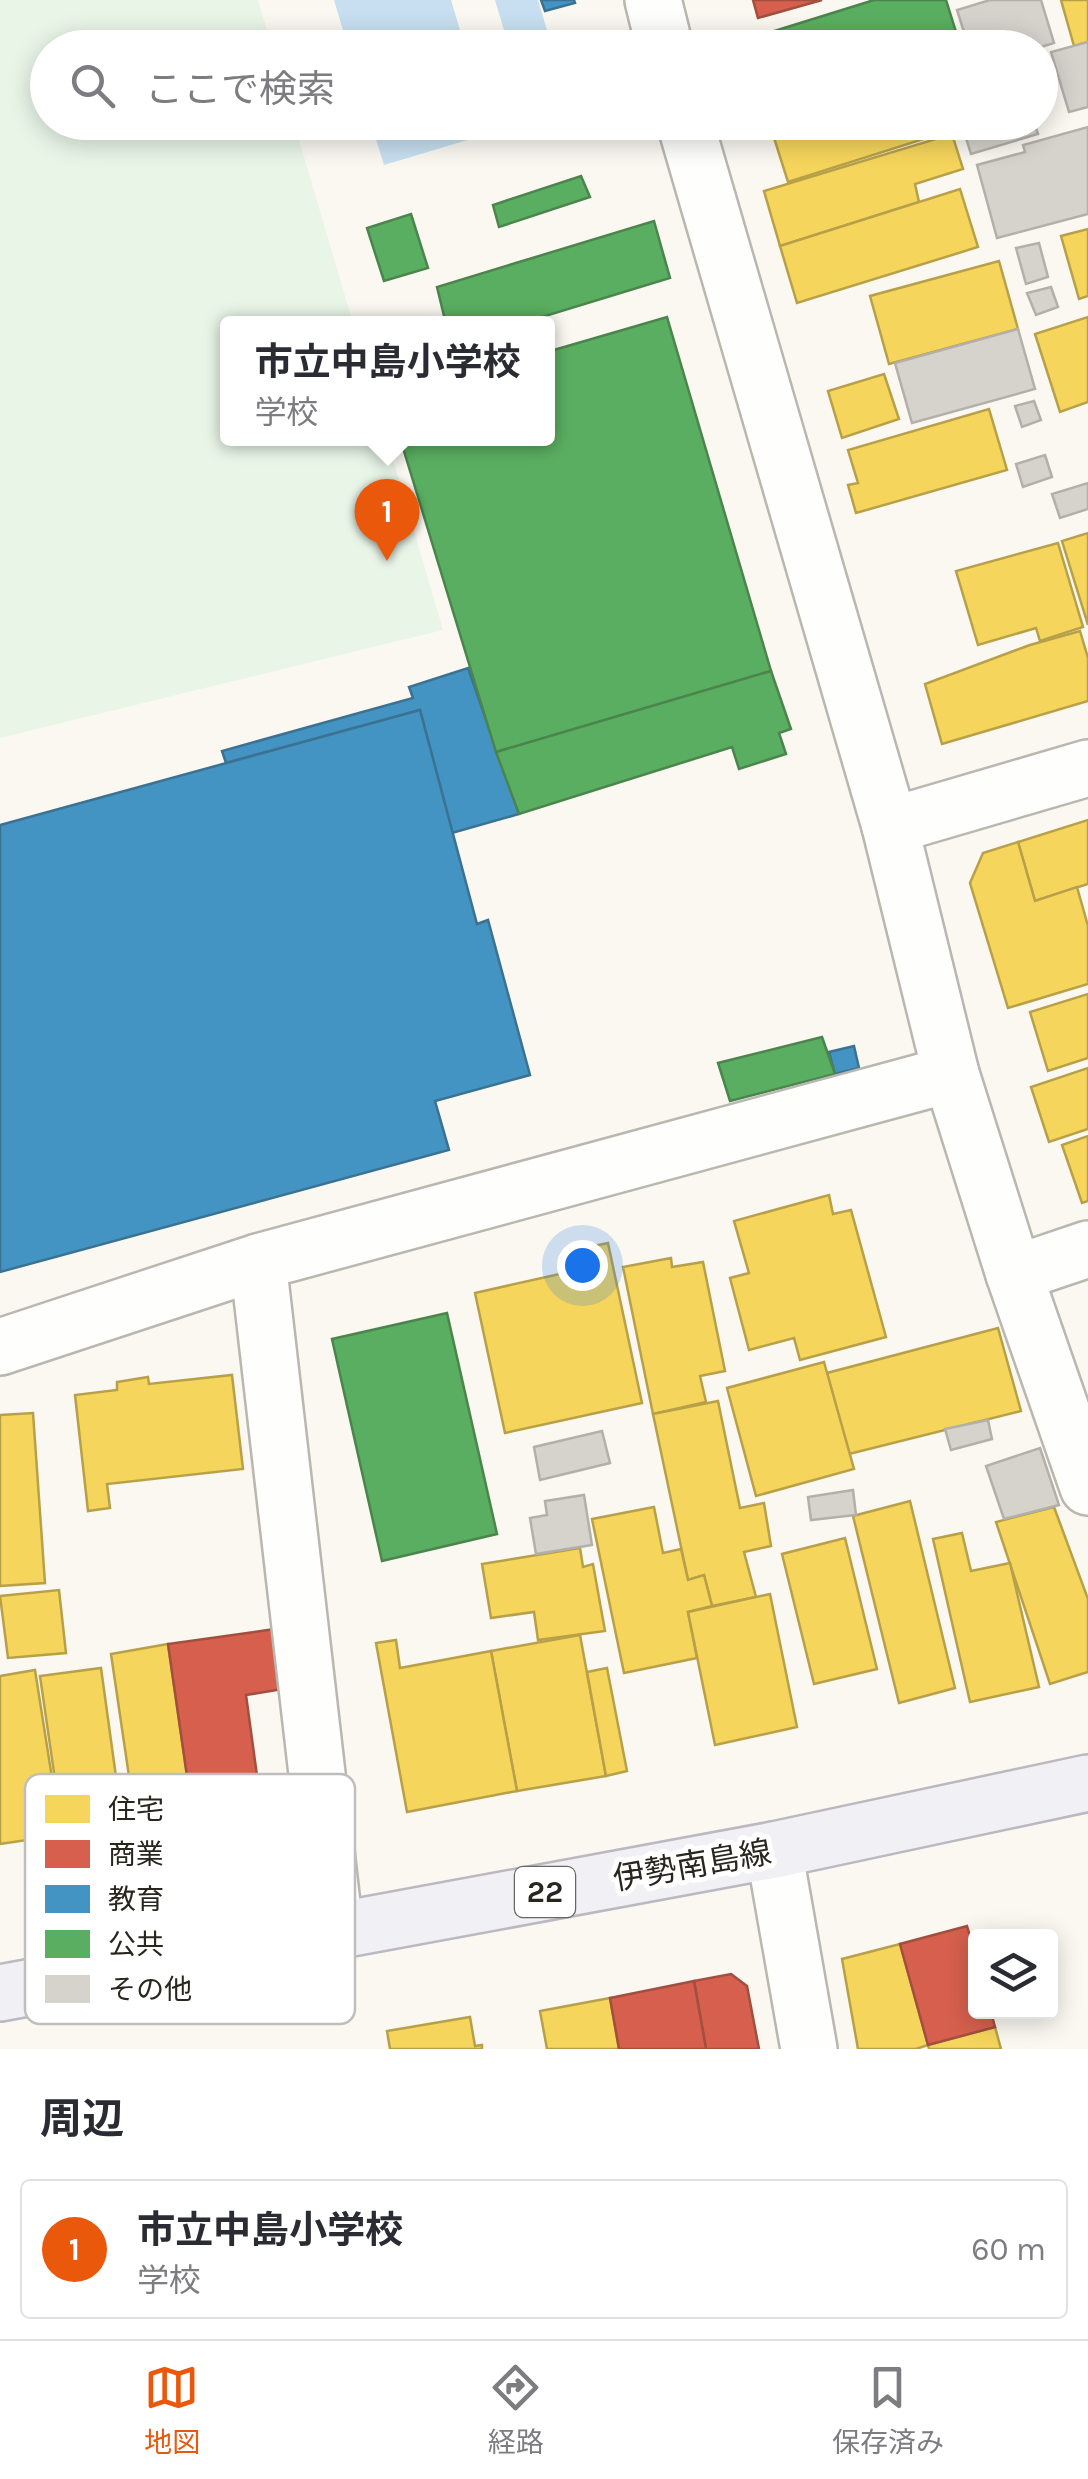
<!DOCTYPE html>
<html lang="ja">
<meta charset="utf-8">
<style>
body{margin:0;font-family:Karla,"Noto Sans JP",sans-serif;background:#f7f7f7;color:#2b2b33}
.controls{position:absolute;right:30px;bottom:30px;display:grid;overflow:hidden;border-radius:10px;box-shadow:0 5px 25px #0003}
.controls button{width:90px;height:90px;display:grid;place-items:center;padding:0;border:0;border-bottom:2px solid #e1e1e2;background:#fff;color:#2b2b33;font:50px sans-serif}
.you{position:absolute;left:582px;top:1265px;width:35px;height:35px;margin:-25px;border:8px solid #fff;border-radius:50%;background:#1a73e8;box-shadow:0 0 0 15px #1a73e833}
.badge{display:grid;place-items:center;width:65px;height:65px;border-radius:50%;background:#ea580c;color:#fff;font-size:32px;font-weight:700}
.pin{position:absolute;translate:-50% -82px;filter:drop-shadow(0 2px 5px #0008)}
.pin::after{content:'';position:absolute;top:52px;width:35px;height:30px;background:inherit;clip-path:polygon(0 0,100% 0,50% 100%)}
.popup{position:absolute;left:220px;top:316px;width:335px;height:130px;box-sizing:border-box;display:grid;place-content:center;border-radius:10px;background:#fff;filter:drop-shadow(0 2px 8px #0005);font-size:32px;white-space:nowrap;color:#7c7c81}
.popup b{font-size:38px;color:#2b2b33}
.popup::after{content:'';position:absolute;left:50%;top:100%;margin-left:-20px;border:20px solid transparent;border-top-color:#fff}
.list{margin:0;padding:0;list-style:none}
h2{display:flex;justify-content:space-between;align-items:center;height:130px;margin:0;padding:0 40px;font-size:42px}
h2 small{font-size:32px;font-weight:400;color:#7c7c81}
.list li{display:grid;grid-template-columns:65px 1fr auto;gap:30px;align-items:center;box-sizing:border-box;height:140px;margin:0 20px 20px;padding:0 20px;border:2px solid #e1e1e2;border-radius:10px}
.list b{display:block;font-size:38px;white-space:nowrap}
.list p{margin:0;font-size:32px;white-space:nowrap;color:#7c7c81}
.list em{font-size:32px;font-style:normal;color:#7c7c81}
.icon{flex:none;width:55px;height:55px;fill:none;stroke:currentColor;stroke-width:2;stroke-linecap:round;stroke-linejoin:round}
.map{position:relative;flex:none;width:1088px;height:2049px;overflow:hidden}
.search{position:absolute;background:#fff;box-shadow:0 5px 25px #0003;left:30px;right:30px;top:30px;height:110px;display:flex;align-items:center;gap:25px;box-sizing:border-box;padding:0 35px;border-radius:55px;color:#7c7c81;font-size:38px}
.sheet{height:290px;background:#fff}
nav{display:flex;justify-content:space-around;align-items:center;box-sizing:border-box;height:140px;border-top:2px solid #e1e1e2;background:#fff;font-size:28px;color:#7c7c81}
nav a{display:grid;justify-items:center;gap:5px}
nav .on{color:#ea580c}
.map>svg:first-child{display:block}
.green{fill:#e8f5e7}
.water{fill:#c7dff0}
.homes{fill:#f6d55c;stroke:#b8a049;stroke-width:2.5}
.shops{fill:#d6604d;stroke:#a24f3f;stroke-width:2.5}
.schools{fill:#4393c3;stroke:#3b7292;stroke-width:2.5}
.public{fill:#5aae61;stroke:#4b854d;stroke-width:2.5}
.building{fill:#d5d3cc;stroke:#b3b0aa;stroke-width:2.5}
.lines{fill:none;stroke-linecap:round;stroke-linejoin:round}
.minor-casing{stroke:#b9b7b0;stroke-width:60}
.primary-casing{stroke:#bbb8c1;stroke-width:60}
.minor{stroke:#fefefd;stroke-width:55}
.primary{stroke:#f1f0f5;stroke-width:55}
.labels{text-anchor:middle;stroke-width:10;stroke-linejoin:round;paint-order:stroke}
.shield{fill:#fff;stroke:#696762;stroke-width:2.5}
.shield-label{font-size:30px;font-weight:bold;fill:#29261e}
.street-label{font-size:32px;fill:#29261e;stroke:#fff}
.key{fill:#fff;stroke:#bfbebc;stroke-width:2.5}
.key-label{font-size:28px;fill:#29261e}
</style>
<div class="map">
<svg width="1088" height="2049" viewBox="0 0 1088 2049">
<rect width="100%" height="100%" fill="#faf8f1"/>
<!-- green -->
<polygon class="green" points="0,0 258,0 272,47 48,48 48,122 294,123 353,323 227,324 227,438 387,439 443,630 0,738"/>
<!-- water -->
<g class="water">
<polygon points="334,0 451,0 465,47 348,47"/>
<polygon points="495,0 538,0 552,47 509,47"/>
<polygon points="371,123 488,123 491,133 384,165"/>
</g>
<!-- homes -->
<g class="homes">
<polygon points="1061,0 1088,0 1088,42 1074,46"/>
<polygon points="769,122 926,122 930,137 788,182"/>
<polygon points="952,134 963,169 915,184 919,202 780,246 764,191"/>
<polygon points="960,189 978,247 797,303 780,246"/>
<polygon points="1088,229 1088,296 1079,299 1061,236"/>
<polygon points="999,261 1018,329 889,364 870,296"/>
<polygon points="1088,317 1088,402 1060,412 1035,334"/>
<polygon points="884,374 899,419 842,438 828,391"/>
<polygon points="989,409 1007,470 856,513 848,485 858,483 848,450"/>
<polygon points="1088,533 1088,625 1062,541"/>
<polygon points="1058,543 1083,627 1040,641 1036,628 978,645 956,571"/>
<polygon points="1080,631 1088,658 1088,701 942,744 925,684 1030,645"/>
<polygon points="1088,820 1088,884 1035,901 1018,842"/>
<polygon points="1018,842 1035,901 1077,887 1088,926 1088,984 1008,1008 970,883 983,853"/>
<polygon points="1088,994 1088,1058 1048,1071 1030,1012"/>
<polygon points="1088,1068 1088,1129 1049,1142 1031,1087"/>
<polygon points="1088,1136 1088,1201 1082,1203 1062,1145"/>
<polygon points="829,1195 833,1214 851,1210 886,1337 800,1360 794,1338 749,1350 730,1278 749,1273 734,1221"/>
<polygon points="608,1243 642,1403 505,1433 475,1293 573,1271 570,1251"/>
<polygon points="671,1258 672,1267 703,1262 725,1371 700,1376 706,1402 653,1414 623,1267"/>
<polygon points="998,1328 1021,1411 849,1454 827,1373"/>
<polygon points="824,1362 854,1469 756,1496 727,1388"/>
<polygon points="232,1375 243,1469 107,1484 110,1508 88,1511 75,1395 117,1390 117,1382 148,1377 149,1384"/>
<polygon points="718,1401 740,1508 764,1503 771,1546 744,1552 756,1597 712,1606 704,1575 688,1580 653,1414"/>
<polygon points="33,1413 45,1583 0,1586 0,1415"/>
<polygon points="910,1501 955,1688 899,1703 853,1516"/>
<polygon points="654,1507 663,1553 681,1549 688,1580 704,1575 712,1606 688,1612 697,1658 624,1673 592,1519"/>
<polygon points="1054,1507 1088,1599 1088,1672 1050,1684 996,1522"/>
<polygon points="962,1533 971,1571 1010,1563 1039,1687 970,1702 933,1539"/>
<polygon points="845,1538 877,1669 814,1684 782,1554"/>
<polygon points="580,1548 583,1567 593,1564 605,1631 538,1640 534,1612 491,1618 482,1564"/>
<polygon points="59,1590 66,1653 8,1658 0,1596"/>
<polygon points="770,1594 797,1727 715,1745 688,1612"/>
<polygon points="580,1635 606,1776 517,1791 491,1651"/>
<polygon points="396,1640 400,1668 491,1651 517,1791 407,1812 376,1643"/>
<polygon points="168,1644 192,1809 135,1817 111,1654"/>
<polygon points="101,1668 121,1813 61,1821 40,1676"/>
<polygon points="607,1668 627,1771 606,1776 587,1672"/>
<polygon points="35,1670 61,1835 0,1844 0,1676"/>
<polygon points="900,1944 928,2045 916,2049 858,2049 842,1959"/>
<polygon points="610,1998 619,2049 547,2049 540,2011"/>
<polygon points="470,2017 475,2046 482,2045 482,2049 390,2049 387,2031"/>
<polygon points="995,2027 1001,2049 929,2049 928,2045"/>
</g>
<!-- shops -->
<g class="shops">
<polygon points="753,0 822,0 758,18"/>
<polygon points="275,1629 283,1689 246,1695 258,1783 292,1779 300,1831 197,1846 168,1644"/>
<polygon points="967,1926 976,1957 976,2012 991,2012 995,2027 928,2045 900,1944"/>
<polygon points="731,1974 747,1986 759,2049 706,2049 694,1981"/>
<polygon points="694,1981 706,2049 619,2049 610,1998"/>
</g>
<!-- schools -->
<g class="schools">
<polygon points="541,0 574,0 575,3 545,11"/>
<polygon points="468,668 519,814 452,833 420,710 226,763 222,751 413,698 409,687"/>
<polygon points="420,710 477,924 488,920 530,1075 435,1101 449,1150 0,1272 0,825"/>
<polygon points="854,1046 859,1068 835,1074 829,1052"/>
</g>
<!-- public -->
<g class="public">
<polygon points="874,0 946,0 961,48 738,48 736,43"/>
<polygon points="581,176 590,197 499,227 493,205"/>
<polygon points="411,214 428,268 384,281 367,228"/>
<polygon points="654,221 670,278 519,324 446,324 437,287"/>
<polygon points="667,317 771,671 496,752 400,438 547,438 547,352"/>
<polygon points="771,671 791,729 779,733 786,754 739,769 732,747 519,814 496,752"/>
<polygon points="822,1037 835,1074 730,1101 718,1063"/>
<polygon points="447,1313 497,1534 382,1561 332,1339"/>
</g>
<!-- building -->
<g class="building">
<polygon points="990,0 1041,0 1054,43 1038,48 969,48 957,10"/>
<polygon points="1088,42 1088,107 1069,112 1051,52"/>
<polygon points="961,122 1034,122 1038,134 971,154"/>
<polygon points="1088,127 1088,214 997,238 977,165 1025,152 1023,145"/>
<polygon points="1039,243 1048,277 1026,284 1016,248"/>
<polygon points="1051,287 1058,307 1036,315 1027,293"/>
<polygon points="1018,329 1035,389 912,423 895,363"/>
<polygon points="1034,401 1041,420 1022,427 1015,406"/>
<polygon points="1045,455 1052,477 1023,487 1016,464"/>
<polygon points="1088,483 1088,509 1060,518 1052,494"/>
<polygon points="988,1420 992,1439 951,1450 945,1429"/>
<polygon points="602,1431 610,1463 540,1480 534,1447"/>
<polygon points="1040,1448 1059,1505 1004,1519 986,1466"/>
<polygon points="853,1490 856,1515 811,1520 808,1497"/>
<polygon points="584,1495 592,1545 536,1554 530,1518 547,1515 545,1501"/>
</g>
<g class="lines">
<!-- minor casing -->
<g class="minor-casing">
<g id="minor">
<polyline points="653,0 665,48"/>
<polyline points="685,122 890,826 951,1074 1014,1274 1088,1487"/>
<polyline points="890,826 1088,768"/>
<polyline points="258,1262 335,1930"/>
<polyline points="1014,1274 1088,1249"/>
<polyline points="0,1347 258,1262 951,1074"/>
<polyline points="774,1850 809,2049"/>
</g>
</g>
<!-- primary casing -->
<g class="primary-casing">
<polyline id="primary" points="0,1993 774,1850 1088,1783"/>
</g>
<!-- minor -->
<use href="#minor" class="minor"/>
<!-- primary -->
<use href="#primary" class="primary"/>
</g>
<g class="labels">
<!-- shield labels -->
<rect class="shield" x="515" y="1867" width="60" height="50" rx="8"/>
<g class="shield-label">
<text x="545" y="1902">22</text>
</g>
<!-- street labels -->
<g class="street-label">
<text transform="translate(692 1865) rotate(-10)" y="11">伊勢南島線</text>
</g>
</g>
<!-- legend -->
<rect x="25" y="1774" width="330" height="250" rx="15" class="key"/>
<rect x="45" y="1795" width="45" height="28" fill="#f6d55c"/>
<rect x="45" y="1840" width="45" height="28" fill="#d6604d"/>
<rect x="45" y="1885" width="45" height="28" fill="#4393c3"/>
<rect x="45" y="1930" width="45" height="28" fill="#5aae61"/>
<rect x="45" y="1975" width="45" height="28" fill="#d5d3cc"/>
<g class="key-label">
<text x="108" y="1819">住宅</text>
<text x="108" y="1864">商業</text>
<text x="108" y="1909">教育</text>
<text x="108" y="1954">公共</text>
<text x="108" y="1999">その他</text>
</g>
</svg>
<div class="controls">
<button><svg class="icon" aria-label="layers" viewBox="0 0 24 24"><path d="M12 4l9 5-9 5-9-5zM3 14l9 5 9-5"/></svg></button>
</div>
<div class="you"></div>
<div class="pin badge" style="left:387px;top:561px">1</div>
<div class="popup"><b>市立中島小学校</b>学校</div>
<div class="search"><svg class="icon" aria-label="search" viewBox="0 0 24 24"><circle cx="10" cy="10" r="6"/><path d="M15 15l6 6"/></svg>ここで検索</div>
</div>
<section class="sheet">
<h2>周辺<small></small></h2>
<ul class="list">
<li><span class="badge">1</span><div><b>市立中島小学校</b><p>学校</p></div><em>60 m</em></li>
</ul>
</section>
<nav>
<a class="on"><svg class="icon" aria-label="map" viewBox="0 0 24 24"><path d="M3 6l6-2 6 2 6-2v14l-6 2-6-2-6 2zM9 4v14M15 6v14"/></svg>地図</a>
<a><svg class="icon" aria-label="directions" viewBox="0 0 24 24"><path d="M12 3l9 9-9 9-9-9zM9 14v-3h6M13 9l2 2-2 2"/></svg>経路</a>
<a><svg class="icon" aria-label="saved" viewBox="0 0 24 24"><path d="M7 4h10v16l-5-4-5 4z"/></svg>保存済み</a>
</nav>
